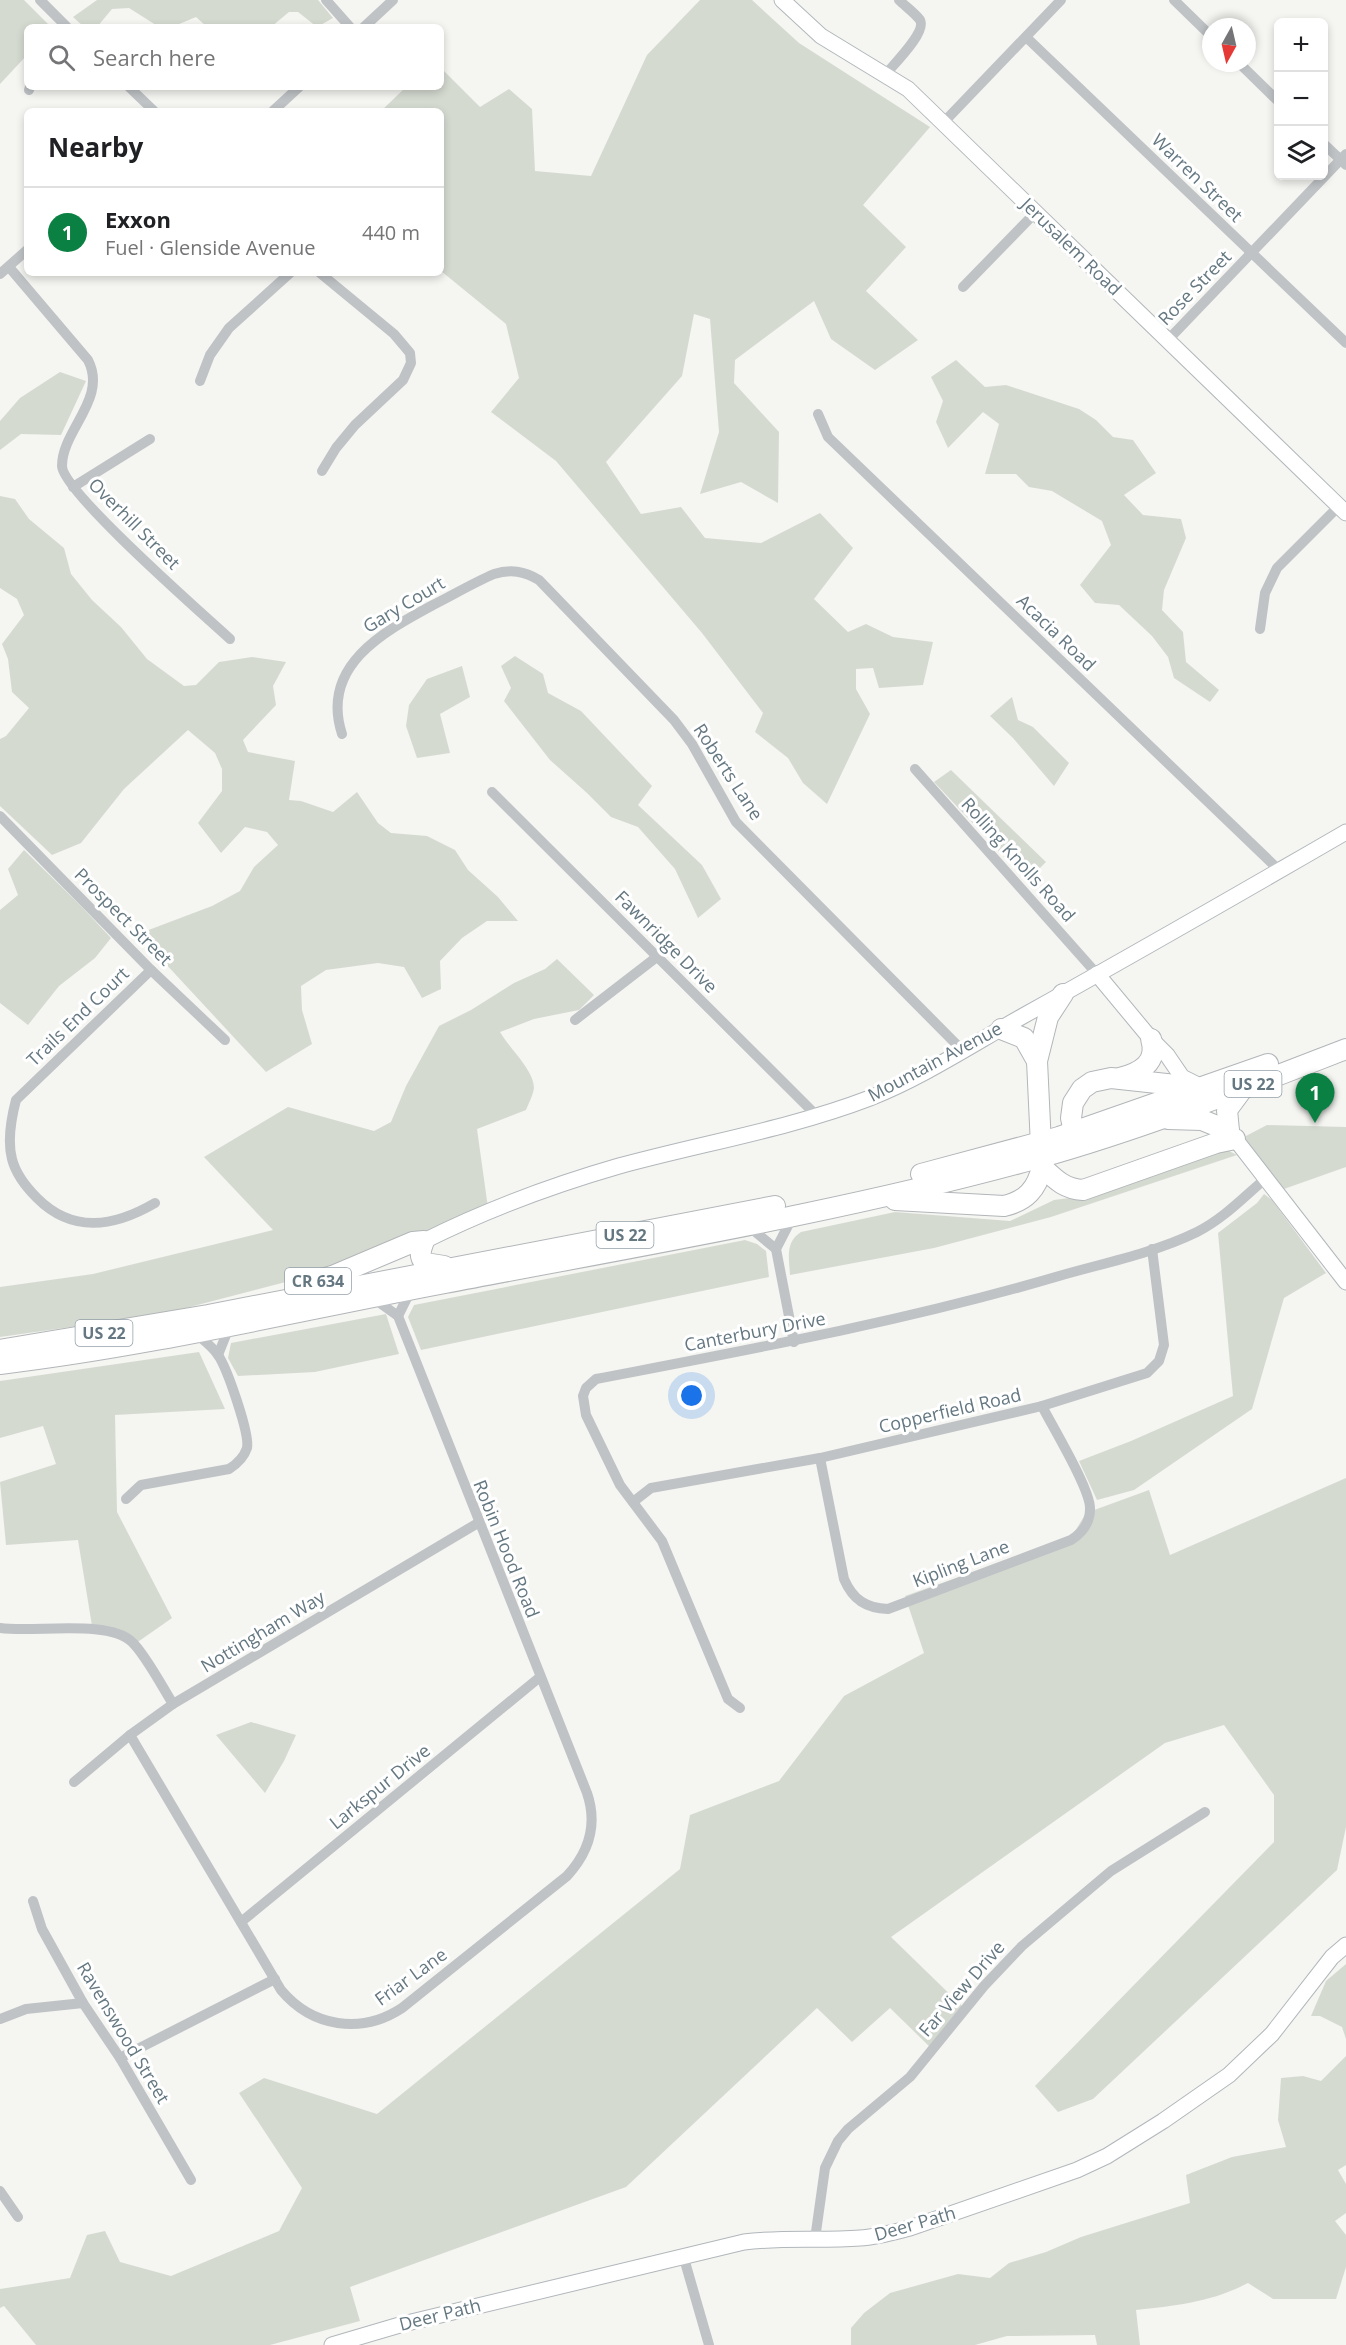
<!DOCTYPE html>
<meta charset="utf-8">
<style>
body{margin:0;font-family:"Open Sans",sans-serif;background:#f2f2f2;color:#202124}
.controls{position:absolute;right:18px;top:18px;display:grid;overflow:hidden;border-radius:9px;box-shadow:0 3px 9px #0003}
.controls button{width:54px;height:54px;display:grid;place-items:center;padding:0;border:0;border-bottom:2px solid #e0e0e0;background:#fff;color:#202124;font:30px sans-serif}
.compass{position:absolute;left:1202px;top:18px;width:54px;height:54px;border-radius:50%;background:#fff;box-shadow:0 3px 9px #0003;rotate:188deg}
.you{position:absolute;left:692px;top:1396px;width:21px;height:21px;margin:-15px;border:4px solid #fff;border-radius:50%;background:#1a73e8;box-shadow:0 0 0 9px #1a73e833}
.badge{display:grid;place-items:center;width:39px;height:39px;border-radius:50%;background:#0b8043;color:#fff;font-size:20px;font-weight:700}
.pin{position:absolute;translate:-50% -50px;filter:drop-shadow(0 2px 3px #0008)}
.pin::after{content:'';position:absolute;top:32px;width:21px;height:18px;background:inherit;clip-path:polygon(0 0,100% 0,50% 100%)}
.list{margin:0;padding:0;list-style:none}
h2{display:flex;justify-content:space-between;align-items:center;height:78px;margin:0;padding:0 24px;font-size:26px}
h2 small{font-size:20px;font-weight:400;color:#757577}
.list li{display:grid;grid-template-columns:39px 1fr auto;gap:18px;align-items:center;box-sizing:border-box;height:90px;padding:0 24px;border-top:2px solid #e0e0e0}
.list b{display:block;font-size:22px;white-space:nowrap}
.list p{margin:0;font-size:20px;white-space:nowrap;color:#757577}
.list em{font-size:20px;font-style:normal;color:#757577}
.icon{flex:none;width:33px;height:33px;fill:none;stroke:currentColor;stroke-width:2;stroke-linecap:round;stroke-linejoin:round}
.map{position:relative;flex:none;width:1346px;height:2345px;overflow:hidden}
.search{position:absolute;background:#fff;box-shadow:0 3px 9px #0003;left:24px;top:24px;width:420px;height:66px;display:flex;align-items:center;gap:15px;box-sizing:border-box;padding:0 21px;border-radius:9px;color:#757577;font-size:22px}
.panel{position:absolute;background:#fff;box-shadow:0 3px 9px #0003;left:24px;top:108px;width:420px;height:168px;border-radius:9px}
.map>svg:first-child{display:block}
.green{fill:#d5dad1}
.lines{fill:none;stroke-linecap:round;stroke-linejoin:round}
.secondary-casing{stroke:#b1b7bb;stroke-width:17}
.highway-casing{stroke:#b2b6b9;stroke-width:22}
.street{stroke:#bfc3c6;stroke-width:10}
.secondary{stroke:#fff;stroke-width:15}
.highway{stroke:#fff;stroke-width:20}
.labels{text-anchor:middle;stroke-width:6;stroke-linejoin:round;paint-order:stroke}
.shield{fill:#fff;stroke:#93a0a8;stroke-width:1.5}
.shield-label{font-size:16px;font-weight:bold;fill:#657882}
.street-label{font-size:18px;fill:#657882;stroke:#fff}
</style>
<div class="map">
<svg width="1346" height="2345" viewBox="0 0 1346 2345">
<rect width="100%" height="100%" fill="#f5f5f2"/>
<!-- green -->
<g class="green">
<polygon points="0,0 24,0 51,27 27,27 27,55 0,84"/>
<polygon points="97,0 318,0 333,18 317,27 298,12 289,12 271,27 207,27 196,17 172,27 159,27 129,8 112,9 97,27 84,27 73,17"/>
<polygon points="700,0 752,0 799,43 930,127 863,205 906,247 866,291 918,340 875,370 831,339 814,301 735,360 734,383 779,432 778,503 741,482 700,494 719,432 710,319 694,314 682,376 606,462 641,514 681,507 705,538 761,543 820,513 853,548 814,599 848,632 866,624 893,637 933,642 923,685 879,688 873,668 856,669 856,689 870,714 827,804 803,783 788,758 755,732 763,713 702,633 556,461 491,412 519,378 506,324 441,271 441,111 381,111 406,87 441,87 441,68 480,107 509,89 532,109 535,171 591,176 647,55"/>
<polygon points="956,360 985,387 1006,385 1079,409 1096,420 1113,437 1133,440 1156,473 1124,495 1143,515 1181,519 1186,538 1164,590 1162,610 1183,632 1186,662 1219,690 1210,702 1174,678 1168,657 1152,636 1119,605 1095,603 1080,585 1111,545 1102,521 1052,491 1029,487 1016,474 985,474 999,424 983,412 948,448 936,422 943,401 931,377"/>
<polygon points="60,372 86,381 61,435 21,434 0,450 0,421 20,398"/>
<polygon points="0,496 15,499 29,519 64,548 71,574 92,600 121,627 147,659 184,686 196,685 219,662 252,657 286,662 273,686 276,705 243,740 248,752 295,761 289,800 301,801 333,812 357,792 378,823 391,833 427,836 455,850 468,870 498,897 518,921 487,921 462,938 440,961 441,989 422,998 404,967 378,963 326,970 301,986 302,1010 312,1044 266,1072 138,934 212,906 240,891 254,867 278,845 267,832 245,827 221,853 198,823 222,791 222,769 215,753 188,730 124,789 81,843 52,855 0,806 0,739 6,736 29,708 12,692 8,659 2,644 24,615 17,599 0,588"/>
<polygon points="515,656 543,674 548,693 581,711 652,786 638,805 702,865 721,899 698,918 675,869 638,827 611,817 587,793 550,760 504,701 511,688 501,666"/>
<polygon points="462,666 470,697 440,714 450,753 417,758 406,726 409,705 427,679"/>
<polygon points="1012,697 1018,720 1033,727 1069,763 1054,786 1013,738 990,716"/>
<polygon points="951,770 1046,862 1027,881 934,782"/>
<polygon points="24,850 80,905 111,938 95,958 59,986 28,1025 0,1003 0,910 18,895 8,869"/>
<path d="M 557,959 L 594,995 L 579,1010 L 534,1019 L 500,1032 C 509,1048 534,1070 534,1088 C 533,1095 529,1103 526,1110 L 477,1129 L 488,1208 L 332,1270 L 163,1314 L 0,1337 L 0,1287 L 93,1274 L 273,1230 L 204,1157 L 288,1107 L 374,1131 L 391,1122 L 406,1086 L 439,1026 L 471,1010 L 514,983 L 545,969 Z"/>
<polygon points="1267,1125 1346,1127 1346,1167 1284,1189 1244,1137"/>
<path d="M 1227,1150 L 1237,1155 L 1051,1217 L 934,1248 L 790,1275 C 789,1258 785,1242 801,1232 L 895,1212 L 1010,1221 L 1054,1200 L 1085,1196 L 1215,1152 Z"/>
<polygon points="1264,1194 1272,1200 1326,1273 1284,1298 1252,1409 1134,1490 1097,1500 1079,1461 1131,1441 1233,1396 1218,1233 1257,1203"/>
<polygon points="745,1240 757,1244 766,1251 769,1277 421,1350 408,1317 414,1305"/>
<polygon points="386,1314 399,1354 315,1372 238,1376 228,1358 231,1343"/>
<polygon points="199,1352 225,1409 115,1415 117,1512 172,1618 132,1646 92,1626 78,1540 6,1545 0,1482 56,1464 43,1426 0,1438 0,1381"/>
<polygon points="1346,1478 1346,1827 1337,1870 1093,2099 1058,2112 1035,2086 1274,1842 1274,1795 1224,1725 1165,1743 891,1937 964,2008 933,2050 890,2008 852,2042 817,2008 626,2187 350,2287 360,2321 270,2345 36,2345 4,2306 0,2308 0,2289 70,2278 87,2235 105,2231 120,2262 171,2276 279,2231 302,2188 239,2093 264,2078 377,2114 680,1869 690,1815 779,1781 844,1696 924,1653 905,1596 1071,1538 1086,1513 1149,1490 1170,1555"/>
<polygon points="251,1722 296,1735 284,1761 265,1793 216,1735"/>
<polygon points="1346,1964 1346,2039 1342,2027 1320,2016 1311,2016 1326,1981"/>
<path d="M 1346,2056 L 1346,2165 L 1338,2170 L 1346,2184 L 1346,2213 L 1335,2221 L 1346,2235 L 1346,2267 L 1336,2299 L 1273,2299 L 1248,2283 C 1212,2302 1175,2306 1136,2310 L 1140,2345 L 1097,2345 L 1095,2335 L 1007,2336 L 975,2345 L 851,2345 L 851,2328 L 864,2313 L 890,2293 L 958,2274 L 990,2278 L 1009,2263 L 1046,2252 L 1081,2237 L 1190,2203 L 1186,2175 L 1232,2157 L 1286,2147 L 1278,2120 L 1281,2078 L 1303,2076 L 1321,2081 Z"/>
</g>
<g class="lines">
<!-- secondary casing -->
<g class="secondary-casing">
<g id="secondary">
<polyline points="782,0 821,36 908,89 1346,513"/>
<polyline points="1097,974 1151,1039 1167,1055 1182,1077 1198,1085"/>
<polyline points="1229,1131 1346,1282"/>
<path d="M 424,1241 C 486,1210 553,1185 619,1166 C 703,1143 789,1129 870,1098 C 923,1077 973,1044 1023,1016 C 1131,956 1239,894 1346,832"/>
<path d="M 332,2345 L 403,2324 L 744,2242 C 783,2237 821,2241 860,2238 C 877,2237 894,2232 910,2228 L 1077,2170 L 1107,2156 L 1163,2121 L 1229,2075 L 1272,2034 L 1332,1957 L 1346,1945"/>
</g>
</g>
<!-- highway casing -->
<g class="highway-casing">
<g id="highway">
<polyline points="1001,1029 1024,1038 1037,1061"/>
<path d="M 1120,1078 C 1139,1073 1159,1063 1151,1039"/>
<polyline points="1168,1119 1202,1120 1229,1131"/>
<polyline points="1229,1131 1227,1110 1244,1087"/>
<polyline points="1083,1140 1074,1132 1071,1118 1073,1103 1082,1089 1092,1082 1111,1078 1194,1087"/>
<path d="M 1042,1167 C 1055,1179 1064,1189 1083,1190 L 1216,1143 L 1235,1139"/>
<polyline points="921,1174 1059,1137 1268,1064"/>
<path d="M 895,1200 L 1004,1206 C 1026,1201 1037,1189 1042,1167 L 1037,1061 L 1048,1017 L 1063,994"/>
<path d="M 299,1286 L 335,1275 L 413,1242 L 424,1241 C 421,1249 418,1256 425,1263 L 444,1266"/>
<polyline points="0,1350 208,1315 775,1206"/>
<path d="M 0,1364 C 150,1346 297,1311 445,1283 C 643,1245 843,1212 1038,1158 C 1142,1129 1245,1088 1346,1049"/>
</g>
</g>
<!-- street -->
<g class="street">
<polyline points="40,0 67,27"/>
<polyline points="326,0 350,27"/>
<polyline points="1174,0 1211,36"/>
<polyline points="364,27 393,0"/>
<polyline points="1026,37 1346,343"/>
<polyline points="1239,63 1278,101"/>
<path d="M 885,75 C 893,65 927,32 920,20 C 915,13 905,6 899,0"/>
<polyline points="129,87 154,111"/>
<polyline points="29,90 30,87"/>
<polyline points="273,111 299,87"/>
<polyline points="943,123 1061,0"/>
<polyline points="1324,144 1346,165"/>
<path d="M 9,267 L 88,360 C 108,399 62,430 62,466 C 62,491 204,615 230,639"/>
<polyline points="320,273 394,334 410,353 411,363 403,380 355,425 336,448 322,471"/>
<polyline points="0,274 27,250"/>
<polyline points="963,287 1035,213"/>
<polyline points="1167,341 1346,154"/>
<polyline points="200,381 210,355 229,328 290,273"/>
<polyline points="818,414 828,437 1279,870"/>
<polyline points="73,487 150,439"/>
<polyline points="1260,629 1265,593 1277,568 1339,506"/>
<path d="M 342,734 C 320,666 383,632 433,605 C 453,595 473,583 494,574 C 511,569 524,571 539,580 L 674,720 L 692,744 L 736,822 L 962,1050"/>
<polyline points="915,769 1097,974"/>
<polyline points="492,792 817,1116"/>
<polyline points="0,816 151,970 225,1040"/>
<path d="M 151,970 L 16,1100 C 11,1119 7,1140 12,1159 C 16,1175 26,1187 37,1198 C 73,1234 114,1227 155,1203"/>
<polyline points="575,1020 658,956"/>
<polyline points="793,1216 776,1249 794,1342"/>
<polyline points="747,1225 776,1249"/>
<polyline points="398,1316 411,1290"/>
<polyline points="218,1355 230,1325"/>
<path d="M 820,1458 L 844,1579 C 853,1600 866,1608 888,1609 L 1071,1540 C 1082,1533 1090,1523 1090,1509 C 1091,1490 1052,1426 1042,1406"/>
<path d="M 126,1499 L 141,1485 L 229,1469 C 237,1464 244,1457 247,1448 C 250,1434 227,1368 218,1355 C 212,1346 202,1339 194,1332"/>
<polyline points="633,1502 651,1488 820,1458 1042,1406 1147,1373 1159,1361 1164,1345 1152,1249"/>
<path d="M 0,1628 C 33,1633 109,1619 132,1642 C 145,1654 163,1688 173,1704"/>
<path d="M 740,1708 L 728,1699 L 662,1541 L 620,1485 L 586,1415 L 583,1396 L 586,1388 L 596,1379 C 752,1349 906,1321 1059,1276 C 1104,1263 1154,1253 1197,1232 C 1223,1219 1244,1197 1265,1179"/>
<path d="M 130,1735 L 281,1990 C 312,2027 361,2035 402,2008 L 567,1876 C 589,1852 598,1825 587,1793 L 398,1316 L 373,1298"/>
<polyline points="74,1782 130,1735 173,1704 478,1523"/>
<polyline points="33,1901 42,1929 83,2003 120,2058 191,2180"/>
<polyline points="241,1922 540,1677"/>
<polyline points="0,2019 26,2009 83,2003"/>
<polyline points="120,2058 275,1979"/>
<polyline points="0,2191 18,2217"/>
<polyline points="815,2239 825,2168 838,2141 848,2129 910,2077 984,1986 1022,1946 1111,1871 1205,1812"/>
<polyline points="683,2255 709,2345"/>
</g>
<!-- secondary -->
<use href="#secondary" class="secondary"/>
<!-- highway -->
<use href="#highway" class="highway"/>
</g>
<g class="labels">
<!-- shield labels -->
<g class="shield">
<rect x="1224.5" y="1071" width="57" height="26" rx="4.5"/>
<rect x="596.5" y="1222" width="57" height="26" rx="4.5"/>
<rect x="285" y="1268" width="66" height="26" rx="4.5"/>
<rect x="75.5" y="1320" width="57" height="26" rx="4.5"/>
</g>
<g class="shield-label">
<text x="1253" y="1090">US 22</text>
<text x="625" y="1241">US 22</text>
<text x="318" y="1287">CR 634</text>
<text x="104" y="1339">US 22</text>
</g>
<!-- street labels -->
<g class="street-label">
<text transform="translate(1197 178) rotate(44)" y="6">Warren Street</text>
<text transform="translate(1071 247) rotate(44)" y="6">Jerusalem Road</text>
<text transform="translate(1195 288) rotate(-46)" y="6">Rose Street</text>
<text transform="translate(134 524) rotate(45)" y="6">Overhill Street</text>
<text transform="translate(404 605) rotate(-31)" y="6">Gary Court</text>
<text transform="translate(1056 633) rotate(44)" y="6">Acacia Road</text>
<text transform="translate(728 772) rotate(57)" y="6">Roberts Lane</text>
<text transform="translate(1018 860) rotate(48)" y="6">Rolling Knolls Road</text>
<text transform="translate(123 917) rotate(45)" y="6">Prospect Street</text>
<text transform="translate(666 942) rotate(45)" y="6">Fawnridge Drive</text>
<text transform="translate(78 1017) rotate(-44)" y="6">Trails End Court</text>
<text transform="translate(935 1062) rotate(-28)" y="6">Mountain Avenue</text>
<text transform="translate(755 1332) rotate(-11)" y="6">Canterbury Drive</text>
<text transform="translate(950 1411) rotate(-13)" y="6">Copperfield Road</text>
<text transform="translate(506 1549) rotate(68)" y="6">Robin Hood Road</text>
<text transform="translate(961 1564) rotate(-21)" y="6">Kipling Lane</text>
<text transform="translate(263 1632) rotate(-31)" y="6">Nottingham Way</text>
<text transform="translate(380 1787) rotate(-39)" y="6">Larkspur Drive</text>
<text transform="translate(411 1977) rotate(-36)" y="6">Friar Lane</text>
<text transform="translate(962 1989) rotate(-49)" y="6">Far View Drive</text>
<text transform="translate(123 2033) rotate(59)" y="6">Ravenswood Street</text>
<text transform="translate(915 2224) rotate(-16)" y="6">Deer Path</text>
<text transform="translate(440 2315) rotate(-14)" y="6">Deer Path</text>
</g>
</g>
</svg>
<div class="controls">
<button>+</button>
<button>−</button>
<button><svg class="icon" aria-label="layers" viewBox="0 0 24 24"><path d="M12 4l9 5-9 5-9-5zM3 14l9 5 9-5"/></svg></button>
</div>
<svg class="compass" viewBox="-18 -18 36 36"><path d="M0-13l5 13h-10z" fill="#e53935"/><path d="M0 13l5-13h-10z" fill="#757577"/></svg>
<div class="you"></div>
<div class="pin badge" style="left:1315px;top:1123px">1</div>
<div class="search"><svg class="icon" aria-label="search" viewBox="0 0 24 24"><circle cx="10" cy="10" r="6"/><path d="M15 15l6 6"/></svg>Search here</div>
<section class="panel">
<h2>Nearby<small></small></h2>
<ul class="list">
<li><span class="badge">1</span><div><b>Exxon</b><p>Fuel · Glenside Avenue</p></div><em>440 m</em></li>
</ul>
</section>
</div>
